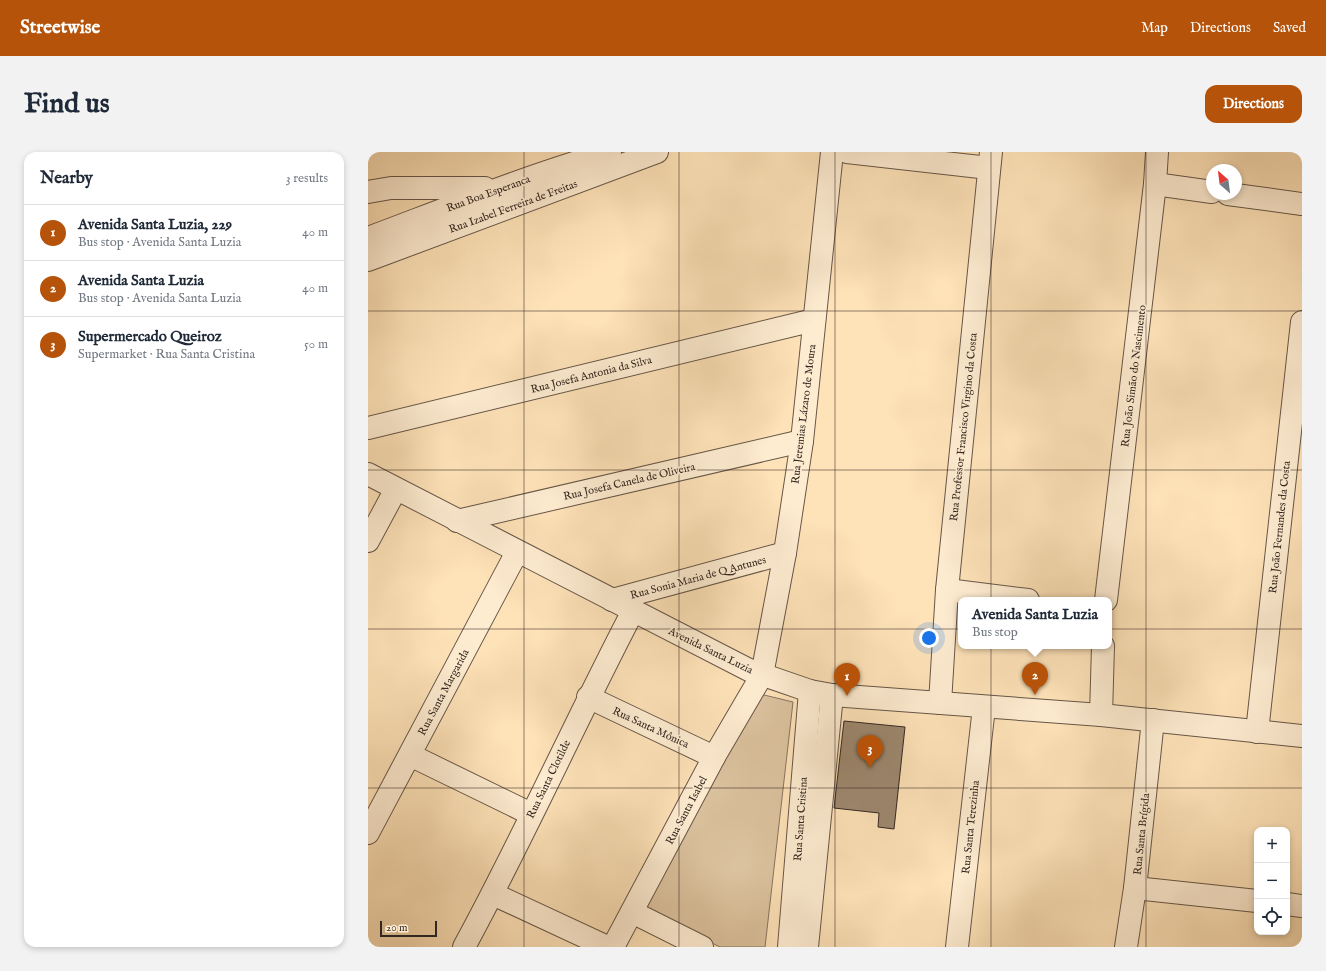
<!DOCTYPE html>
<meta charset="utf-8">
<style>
body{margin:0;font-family:"IM FELL English",serif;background:#f2f2f3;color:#1f2937}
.controls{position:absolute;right:12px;bottom:12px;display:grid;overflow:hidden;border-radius:8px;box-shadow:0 2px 6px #0003}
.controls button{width:36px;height:36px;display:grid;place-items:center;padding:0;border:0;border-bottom:1px solid #e0e1e3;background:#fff;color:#1f2937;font:20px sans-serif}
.compass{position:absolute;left:838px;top:12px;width:36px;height:36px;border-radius:50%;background:#fff;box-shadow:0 2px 6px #0003;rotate:332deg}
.scale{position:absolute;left:12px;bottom:10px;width:57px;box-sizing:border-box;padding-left:4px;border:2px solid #332721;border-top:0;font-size:11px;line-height:14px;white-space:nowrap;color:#332721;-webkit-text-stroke:3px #feecd1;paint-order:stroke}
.you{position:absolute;left:561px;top:486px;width:14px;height:14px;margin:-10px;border:3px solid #fff;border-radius:50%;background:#1a73e8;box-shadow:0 0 0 6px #1a73e833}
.badge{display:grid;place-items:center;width:26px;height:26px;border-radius:50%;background:#b45309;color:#fff;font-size:13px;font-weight:700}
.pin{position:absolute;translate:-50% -33px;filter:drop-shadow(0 1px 2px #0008)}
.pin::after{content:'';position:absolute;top:21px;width:14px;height:12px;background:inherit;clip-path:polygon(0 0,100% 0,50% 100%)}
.popup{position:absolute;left:590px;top:445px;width:154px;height:52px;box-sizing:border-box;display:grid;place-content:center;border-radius:8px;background:#fff;filter:drop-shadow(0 1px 3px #0005);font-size:13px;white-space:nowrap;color:#747a83}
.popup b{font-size:15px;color:#1f2937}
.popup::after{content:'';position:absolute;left:50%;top:100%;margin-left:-8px;border:8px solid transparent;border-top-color:#fff}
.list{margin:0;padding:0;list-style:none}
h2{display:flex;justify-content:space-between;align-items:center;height:52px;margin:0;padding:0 16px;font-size:17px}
h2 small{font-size:13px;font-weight:400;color:#747a83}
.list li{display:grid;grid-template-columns:26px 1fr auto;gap:12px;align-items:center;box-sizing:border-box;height:56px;padding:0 16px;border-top:1px solid #e0e1e3}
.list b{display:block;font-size:15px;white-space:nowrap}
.list p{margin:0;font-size:13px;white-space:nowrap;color:#747a83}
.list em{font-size:13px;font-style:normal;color:#747a83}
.icon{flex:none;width:22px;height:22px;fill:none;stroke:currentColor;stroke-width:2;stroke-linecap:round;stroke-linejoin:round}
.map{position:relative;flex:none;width:934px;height:795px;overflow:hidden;border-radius:12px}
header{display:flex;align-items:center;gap:24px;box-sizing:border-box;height:56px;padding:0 20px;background:#b45309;color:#fff}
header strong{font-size:19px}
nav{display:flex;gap:22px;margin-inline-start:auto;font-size:14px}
.intro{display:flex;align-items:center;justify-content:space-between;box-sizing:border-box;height:96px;padding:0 24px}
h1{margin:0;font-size:28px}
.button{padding:10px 18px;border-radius:12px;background:#b45309;color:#fff;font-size:14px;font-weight:700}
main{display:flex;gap:24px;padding:0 24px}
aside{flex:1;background:#fff;border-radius:12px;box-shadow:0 2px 6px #0003}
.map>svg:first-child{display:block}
.green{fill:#dbc29e;stroke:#877460}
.building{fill:#9d8870;stroke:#332721}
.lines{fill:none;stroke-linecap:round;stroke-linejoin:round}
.minor-casing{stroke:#665647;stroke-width:24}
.minor{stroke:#feecd1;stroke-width:22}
.grid{fill:none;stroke:#332721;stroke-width:1;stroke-opacity:0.55}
.labels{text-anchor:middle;stroke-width:3.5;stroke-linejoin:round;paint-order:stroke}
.street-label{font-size:11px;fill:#332721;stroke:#feecd1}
</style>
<header>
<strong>Streetwise</strong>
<nav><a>Map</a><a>Directions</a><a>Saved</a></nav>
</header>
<div class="intro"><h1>Find us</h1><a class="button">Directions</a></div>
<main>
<aside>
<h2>Nearby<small>3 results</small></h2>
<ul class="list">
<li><span class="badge">1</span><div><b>Avenida Santa Luzia, 229</b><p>Bus stop · Avenida Santa Luzia</p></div><em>40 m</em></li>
<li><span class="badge">2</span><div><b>Avenida Santa Luzia</b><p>Bus stop · Avenida Santa Luzia</p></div><em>40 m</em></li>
<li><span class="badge">3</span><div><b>Supermercado Queiroz</b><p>Supermarket · Rua Santa Cristina</p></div><em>50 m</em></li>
</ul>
</aside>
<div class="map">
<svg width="934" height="795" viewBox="0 0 934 795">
<rect width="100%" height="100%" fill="#fee2b8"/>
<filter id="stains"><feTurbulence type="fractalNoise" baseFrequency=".005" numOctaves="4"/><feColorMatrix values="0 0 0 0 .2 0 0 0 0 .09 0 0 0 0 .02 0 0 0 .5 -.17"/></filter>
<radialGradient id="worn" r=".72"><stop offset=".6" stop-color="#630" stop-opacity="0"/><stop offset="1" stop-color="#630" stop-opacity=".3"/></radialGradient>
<!-- green -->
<polygon class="green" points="392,542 425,550 397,795 352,795 275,757"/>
<!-- building -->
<polygon class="building" points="476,569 537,575 526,677 510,675 511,661 466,656"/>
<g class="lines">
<!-- minor casing -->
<g class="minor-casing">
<g id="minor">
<polyline points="479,0 621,16"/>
<polyline points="787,32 844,40"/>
<polyline points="0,40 23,36 117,36"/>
<polyline points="860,42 934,52"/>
<path d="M 0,86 C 80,56 159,24 242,0"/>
<polyline points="0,108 289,0"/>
<polyline points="0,276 446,168"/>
<polyline points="0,322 381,518 442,539 464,543 733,563 934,584"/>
<polyline points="89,369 434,289"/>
<polyline points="0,389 28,337"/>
<polyline points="579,438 660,448"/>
<polyline points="244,448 417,401"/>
<polyline points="738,448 787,32 789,0"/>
<polyline points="220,545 346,605"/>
<polyline points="572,551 579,438 623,0"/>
<polyline points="733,563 735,494"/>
<polyline points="889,580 934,170"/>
<polyline points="42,603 163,662"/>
<polyline points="0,681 149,400"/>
<polyline points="767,736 889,749"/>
<polyline points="125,742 239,795"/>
<polyline points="919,752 934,754"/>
<polyline points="264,760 334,795"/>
<path d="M 96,795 C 156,685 207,570 265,459"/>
<polyline points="245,795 346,605 394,523 417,401 434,289 464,0"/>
<polyline points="421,795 442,539"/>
<polyline points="439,795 464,543"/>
<polyline points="589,795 616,555"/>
<polyline points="758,795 767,736 785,568"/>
</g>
</g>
<!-- minor -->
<use href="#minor" class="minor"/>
</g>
<!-- grid -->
<path class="grid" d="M 156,0 L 156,795M 311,0 L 311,795M 467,0 L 467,795M 623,0 L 623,795M 778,0 L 778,795M 0,159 L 934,159M 0,318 L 934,318M 0,477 L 934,477M 0,636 L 934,636"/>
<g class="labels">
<!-- street labels -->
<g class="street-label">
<text transform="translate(120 41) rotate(-20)" y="4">Rua Boa Esperanca</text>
<text transform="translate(145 54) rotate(-20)" y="4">Rua Izabel Ferreira de Freitas</text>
<text transform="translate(223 222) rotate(-14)" y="4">Rua Josefa Antonia da Silva</text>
<text transform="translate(765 224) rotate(-83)" y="4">Rua João Simão do Nascimento</text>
<text transform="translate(435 262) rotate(-83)" y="4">Rua Jeremias Lázaro de Moura</text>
<text transform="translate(595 275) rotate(-84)" y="4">Rua Professor Francisco Virgino da Costa</text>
<text transform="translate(261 329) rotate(-13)" y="4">Rua Josefa Canela de Oliveira</text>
<text transform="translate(911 375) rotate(-84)" y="4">Rua João Fernandes da Costa</text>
<text transform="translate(330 425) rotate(-15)" y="4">Rua Sonia Maria de Q Antunes</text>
<text transform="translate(343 498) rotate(26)" y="4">Avenida Santa Luzia</text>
<text transform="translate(75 540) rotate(-62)" y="4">Rua Santa Margarida</text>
<text transform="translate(283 575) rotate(25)" y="4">Rua Santa Mônica</text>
<text transform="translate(180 627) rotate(-64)" y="4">Rua Santa Clotilde</text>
<text transform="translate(318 658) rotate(-62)" y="4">Rua Santa Isabel</text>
<text transform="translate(432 667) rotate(-86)" y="4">Rua Santa Cristina</text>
<text transform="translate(602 675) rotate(-84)" y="4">Rua Santa Terezinha</text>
<text transform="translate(773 682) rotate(-84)" y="4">Rua Santa Brígida</text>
</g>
</g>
<rect width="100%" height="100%" filter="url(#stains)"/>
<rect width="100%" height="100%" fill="url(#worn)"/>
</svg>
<div class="controls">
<button>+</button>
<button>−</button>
<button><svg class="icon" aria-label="locate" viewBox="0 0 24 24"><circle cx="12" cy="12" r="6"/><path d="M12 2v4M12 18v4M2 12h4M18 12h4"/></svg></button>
</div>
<svg class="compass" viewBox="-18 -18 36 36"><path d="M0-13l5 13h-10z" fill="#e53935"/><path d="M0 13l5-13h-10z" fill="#747a83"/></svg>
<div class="scale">20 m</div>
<div class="you"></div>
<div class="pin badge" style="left:479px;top:544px">1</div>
<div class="pin badge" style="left:667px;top:543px">2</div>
<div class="popup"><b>Avenida Santa Luzia</b>Bus stop</div>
<div class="pin badge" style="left:502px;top:616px">3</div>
</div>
</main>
